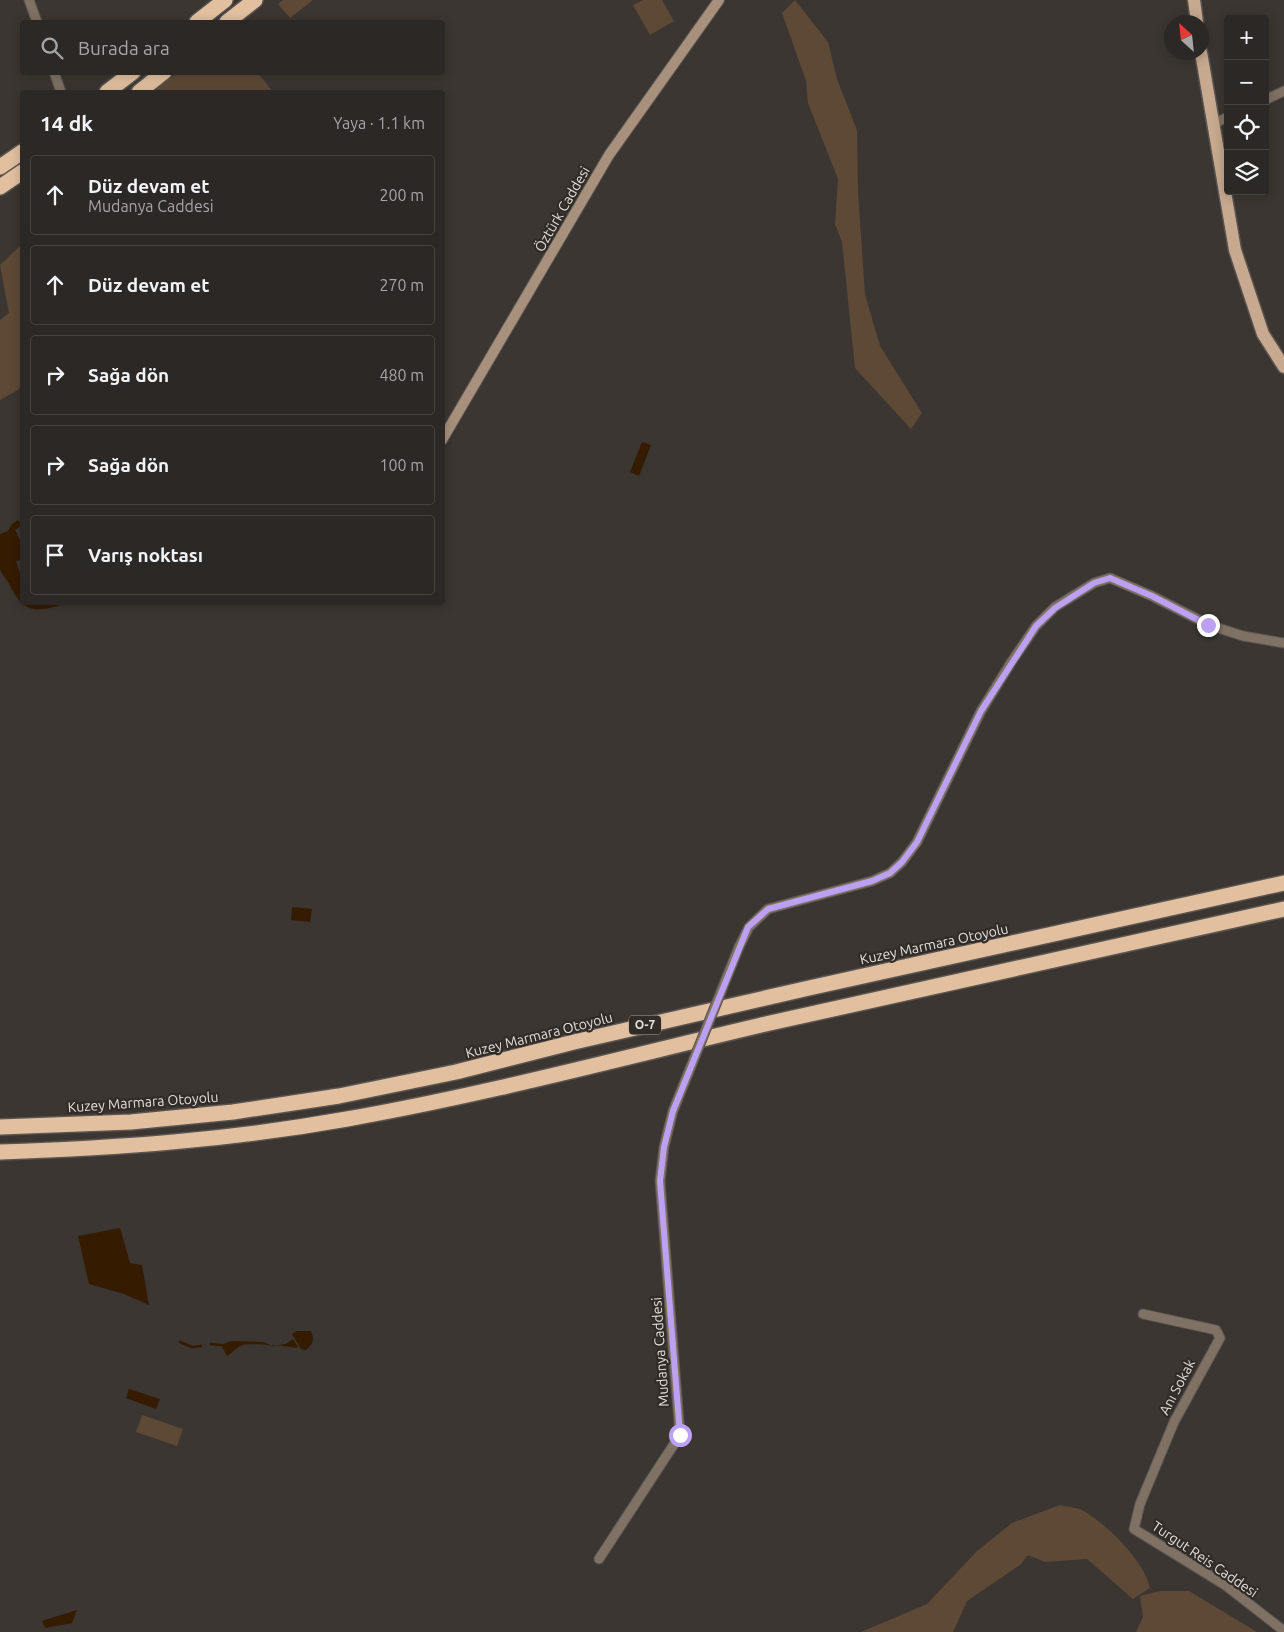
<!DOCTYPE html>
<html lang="tr">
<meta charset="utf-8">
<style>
body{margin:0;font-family:Ubuntu,sans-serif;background:#383432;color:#f1f3f6}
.controls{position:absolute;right:15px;top:15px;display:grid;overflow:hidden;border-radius:5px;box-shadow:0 2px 12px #0003}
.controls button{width:45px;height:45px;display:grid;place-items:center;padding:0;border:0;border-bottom:1px solid #484442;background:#2c2825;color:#f1f3f6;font:25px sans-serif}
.compass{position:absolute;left:1164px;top:15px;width:45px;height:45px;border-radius:50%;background:#2c2825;box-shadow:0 2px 12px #0003;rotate:333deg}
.stop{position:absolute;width:15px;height:15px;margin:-11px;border:4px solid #bca0f2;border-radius:50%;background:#fff}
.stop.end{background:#bca0f2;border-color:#fff;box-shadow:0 1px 5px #0008}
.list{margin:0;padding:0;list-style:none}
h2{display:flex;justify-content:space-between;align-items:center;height:65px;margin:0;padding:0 20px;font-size:21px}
h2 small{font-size:16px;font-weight:400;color:#a6a6a7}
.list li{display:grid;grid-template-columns:32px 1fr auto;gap:15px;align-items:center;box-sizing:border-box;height:80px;margin:0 10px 10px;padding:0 10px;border:1px solid #484442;border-radius:5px}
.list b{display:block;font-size:19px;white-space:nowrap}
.list p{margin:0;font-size:16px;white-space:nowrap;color:#a6a6a7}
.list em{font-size:16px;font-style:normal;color:#a6a6a7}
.icon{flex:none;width:28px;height:28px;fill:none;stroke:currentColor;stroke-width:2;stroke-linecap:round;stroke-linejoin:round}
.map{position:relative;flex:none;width:1284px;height:1632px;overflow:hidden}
.search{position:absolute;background:#2c2825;box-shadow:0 2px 12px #0003;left:20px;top:20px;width:425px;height:55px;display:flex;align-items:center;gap:12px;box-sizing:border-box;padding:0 18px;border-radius:5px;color:#a6a6a7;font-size:19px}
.panel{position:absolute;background:#2c2825;box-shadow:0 2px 12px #0003;left:20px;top:90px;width:425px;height:515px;border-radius:5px}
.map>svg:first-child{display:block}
.green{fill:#5e4936}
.water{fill:#351b00}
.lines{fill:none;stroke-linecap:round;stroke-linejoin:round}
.stream{stroke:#351b00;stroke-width:2.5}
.street-casing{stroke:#595450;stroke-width:11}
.secondary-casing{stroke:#595450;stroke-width:12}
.primary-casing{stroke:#595450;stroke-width:15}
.highway-casing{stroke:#595450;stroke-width:18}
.street{stroke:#7f7164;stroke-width:9}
.secondary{stroke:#a7917c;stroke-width:10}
.primary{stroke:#c6a98f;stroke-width:12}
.highway{stroke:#e2c09f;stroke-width:15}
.street-bridge-casing{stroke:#595450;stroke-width:11;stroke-linecap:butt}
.street-bridge{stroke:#7f7164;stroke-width:9}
.route{stroke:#bca0f2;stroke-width:6}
.labels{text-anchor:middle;stroke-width:4.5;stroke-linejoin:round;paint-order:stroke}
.shield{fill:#312c27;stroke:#ada9a5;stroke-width:1}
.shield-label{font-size:12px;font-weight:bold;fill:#e2dedb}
.street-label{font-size:14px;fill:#e2dedb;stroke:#312c27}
</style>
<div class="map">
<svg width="1284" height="1632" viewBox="0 0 1284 1632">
<rect width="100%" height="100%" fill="#3b3631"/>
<!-- green -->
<g class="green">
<polygon points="283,0 313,0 290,18 278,4"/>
<polygon points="643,0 662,0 674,21 650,35 633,5"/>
<polygon points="795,0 828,42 837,79 857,130 858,192 865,294 880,346 922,413 911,429 855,368 842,242 835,224 838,179 808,103 806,81 782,13"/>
<polygon points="178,72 258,73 273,92 152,92"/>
<polygon points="22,244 22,383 18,390 0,400 0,320 9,313 0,265"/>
<polygon points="142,1415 183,1429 177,1446 136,1432"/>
<path d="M 1060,1505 C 1067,1507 1076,1507 1082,1510 C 1106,1523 1145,1562 1150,1588 L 1133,1599 L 1087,1559 L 1045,1562 L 1028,1555 L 1020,1565 L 967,1601 L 953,1632 L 861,1632 L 927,1604 L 977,1551 L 1012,1523 Z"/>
<polygon points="1160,1591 1189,1591 1257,1632 1136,1632 1143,1617 1140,1596"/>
</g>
<!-- water -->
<g class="water">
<polygon points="642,442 651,445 639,476 630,472"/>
<path d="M 18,520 L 22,525 L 15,530 C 22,542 22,547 21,560 L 16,561 L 22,580 L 22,602 L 62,603 L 61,605 C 31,614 22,610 8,582 C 5,578 1,573 0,569 C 0,559 0,544 0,534 L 8,531 L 12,524 Z"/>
<polygon points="292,907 312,909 310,922 291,920"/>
<polygon points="120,1228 130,1263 142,1265 149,1305 124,1294 89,1284 78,1236"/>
<path d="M 297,1331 L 310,1331 C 316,1338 312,1345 306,1350 L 301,1349 L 292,1334 Z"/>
<path d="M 293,1339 L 298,1347 L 294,1348 C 290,1346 249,1343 243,1345 C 238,1346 232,1353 227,1356 L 221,1345 L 231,1341 L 263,1342 L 273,1346 L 286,1344 Z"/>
<polygon points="129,1389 160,1399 156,1409 126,1398"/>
<polygon points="77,1610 72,1623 45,1628 42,1621"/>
</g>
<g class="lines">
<!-- stream -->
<g class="stream">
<polyline points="180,1342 192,1347 201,1346"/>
<polyline points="211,1344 221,1345"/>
</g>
<!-- street casing -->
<g class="street-casing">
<g id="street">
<polyline points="29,0 37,22"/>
<polyline points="54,72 61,92"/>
<polyline points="1265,100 1284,91"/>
<polyline points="1213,124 1228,117"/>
<polyline points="739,947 749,927 768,909 872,881 890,873 902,862 917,842 981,711 1012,661 1036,626 1055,607 1094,583 1110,578 1152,596 1209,625 1243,636 1284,643"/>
<polyline points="1143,1314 1216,1330 1220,1338 1174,1422 1140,1504 1134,1529 1225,1585 1284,1631"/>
<polyline points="599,1559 680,1435 660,1181 664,1147 673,1111"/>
</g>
</g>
<!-- secondary casing -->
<g class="secondary-casing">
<polyline id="secondary" points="442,440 609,155 719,0"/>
</g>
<!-- primary casing -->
<g class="primary-casing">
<g id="primary">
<polyline points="1194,0 1197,22"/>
<polyline points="1201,52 1235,250 1263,334 1284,367"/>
</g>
</g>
<!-- highway casing -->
<g class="highway-casing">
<g id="highway">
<polyline points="197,22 225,0"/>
<polyline points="227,22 255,0"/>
<polyline points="107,92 133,72"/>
<polyline points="139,92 164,72"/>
<polyline points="0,167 22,152"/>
<polyline points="0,187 22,172"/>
<polyline points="0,1127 131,1122 233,1112 339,1096 456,1072 574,1042 809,988 1284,883"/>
<path d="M 0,1152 C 118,1148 230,1140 347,1119 C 489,1094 629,1056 770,1023 C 941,984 1113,948 1284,909"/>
</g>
</g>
<!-- street -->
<use href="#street" class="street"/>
<!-- secondary -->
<use href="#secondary" class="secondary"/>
<!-- primary -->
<use href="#primary" class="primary"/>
<!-- highway -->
<use href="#highway" class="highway"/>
<!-- street-bridge casing -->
<g class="street-bridge-casing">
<polyline id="street-bridge" points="673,1111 739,947"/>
</g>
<!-- street-bridge -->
<use href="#street-bridge" class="street-bridge"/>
</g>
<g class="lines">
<!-- route -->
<polyline class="route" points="680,1435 660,1181 664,1147 673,1111 748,927 768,909 872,881 890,873 902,862 917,842 981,711 1036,626 1055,608 1094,583 1110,578 1152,596 1208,625"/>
</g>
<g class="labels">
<!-- shield labels -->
<rect class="shield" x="629" y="1015.5" width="32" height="19" rx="4"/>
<g class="shield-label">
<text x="645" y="1029">O-7</text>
</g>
<!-- street labels -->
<g class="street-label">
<text transform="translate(562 209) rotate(-60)" y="5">Öztürk Caddesi</text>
<text transform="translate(934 944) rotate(-12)" y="5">Kuzey Marmara Otoyolu</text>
<text transform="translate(539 1035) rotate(-14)" y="5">Kuzey Marmara Otoyolu</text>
<text transform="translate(143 1102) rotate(-4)" y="5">Kuzey Marmara Otoyolu</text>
<text transform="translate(660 1352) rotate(-94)" y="5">Mudanya Caddesi</text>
<text transform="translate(1177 1387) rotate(-62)" y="5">Anı Sokak</text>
<text transform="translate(1205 1559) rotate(34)" y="5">Turgut Reis Caddesi</text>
</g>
</g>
</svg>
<div class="controls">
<button>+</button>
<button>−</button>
<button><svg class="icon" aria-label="locate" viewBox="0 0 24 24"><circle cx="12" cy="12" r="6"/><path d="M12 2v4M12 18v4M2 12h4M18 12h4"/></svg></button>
<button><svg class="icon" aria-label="layers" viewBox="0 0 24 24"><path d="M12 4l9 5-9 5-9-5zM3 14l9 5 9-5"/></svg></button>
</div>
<svg class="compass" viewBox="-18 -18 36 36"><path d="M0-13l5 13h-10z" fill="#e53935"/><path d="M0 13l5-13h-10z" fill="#a6a6a7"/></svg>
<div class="stop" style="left:680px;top:1435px"></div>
<div class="stop end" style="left:1208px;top:625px"></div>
<div class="search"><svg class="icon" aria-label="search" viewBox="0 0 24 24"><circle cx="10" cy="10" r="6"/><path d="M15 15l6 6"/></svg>Burada ara</div>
<section class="panel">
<h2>14 dk<small>Yaya · 1.1 km</small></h2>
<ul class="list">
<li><svg class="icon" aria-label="ahead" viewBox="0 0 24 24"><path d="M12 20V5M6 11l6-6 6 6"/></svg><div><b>Düz devam et</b><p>Mudanya Caddesi</p></div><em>200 m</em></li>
<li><svg class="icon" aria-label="ahead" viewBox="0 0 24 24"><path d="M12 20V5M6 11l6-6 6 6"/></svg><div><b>Düz devam et</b></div><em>270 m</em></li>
<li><svg class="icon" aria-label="right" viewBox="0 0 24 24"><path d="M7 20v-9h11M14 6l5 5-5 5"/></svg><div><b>Sağa dön</b></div><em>480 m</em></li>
<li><svg class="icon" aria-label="right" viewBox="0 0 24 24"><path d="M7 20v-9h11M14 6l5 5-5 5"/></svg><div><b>Sağa dön</b></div><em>100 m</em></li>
<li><svg class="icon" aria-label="arrive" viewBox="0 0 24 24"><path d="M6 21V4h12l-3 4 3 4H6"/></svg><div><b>Varış noktası</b></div></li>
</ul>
</section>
</div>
